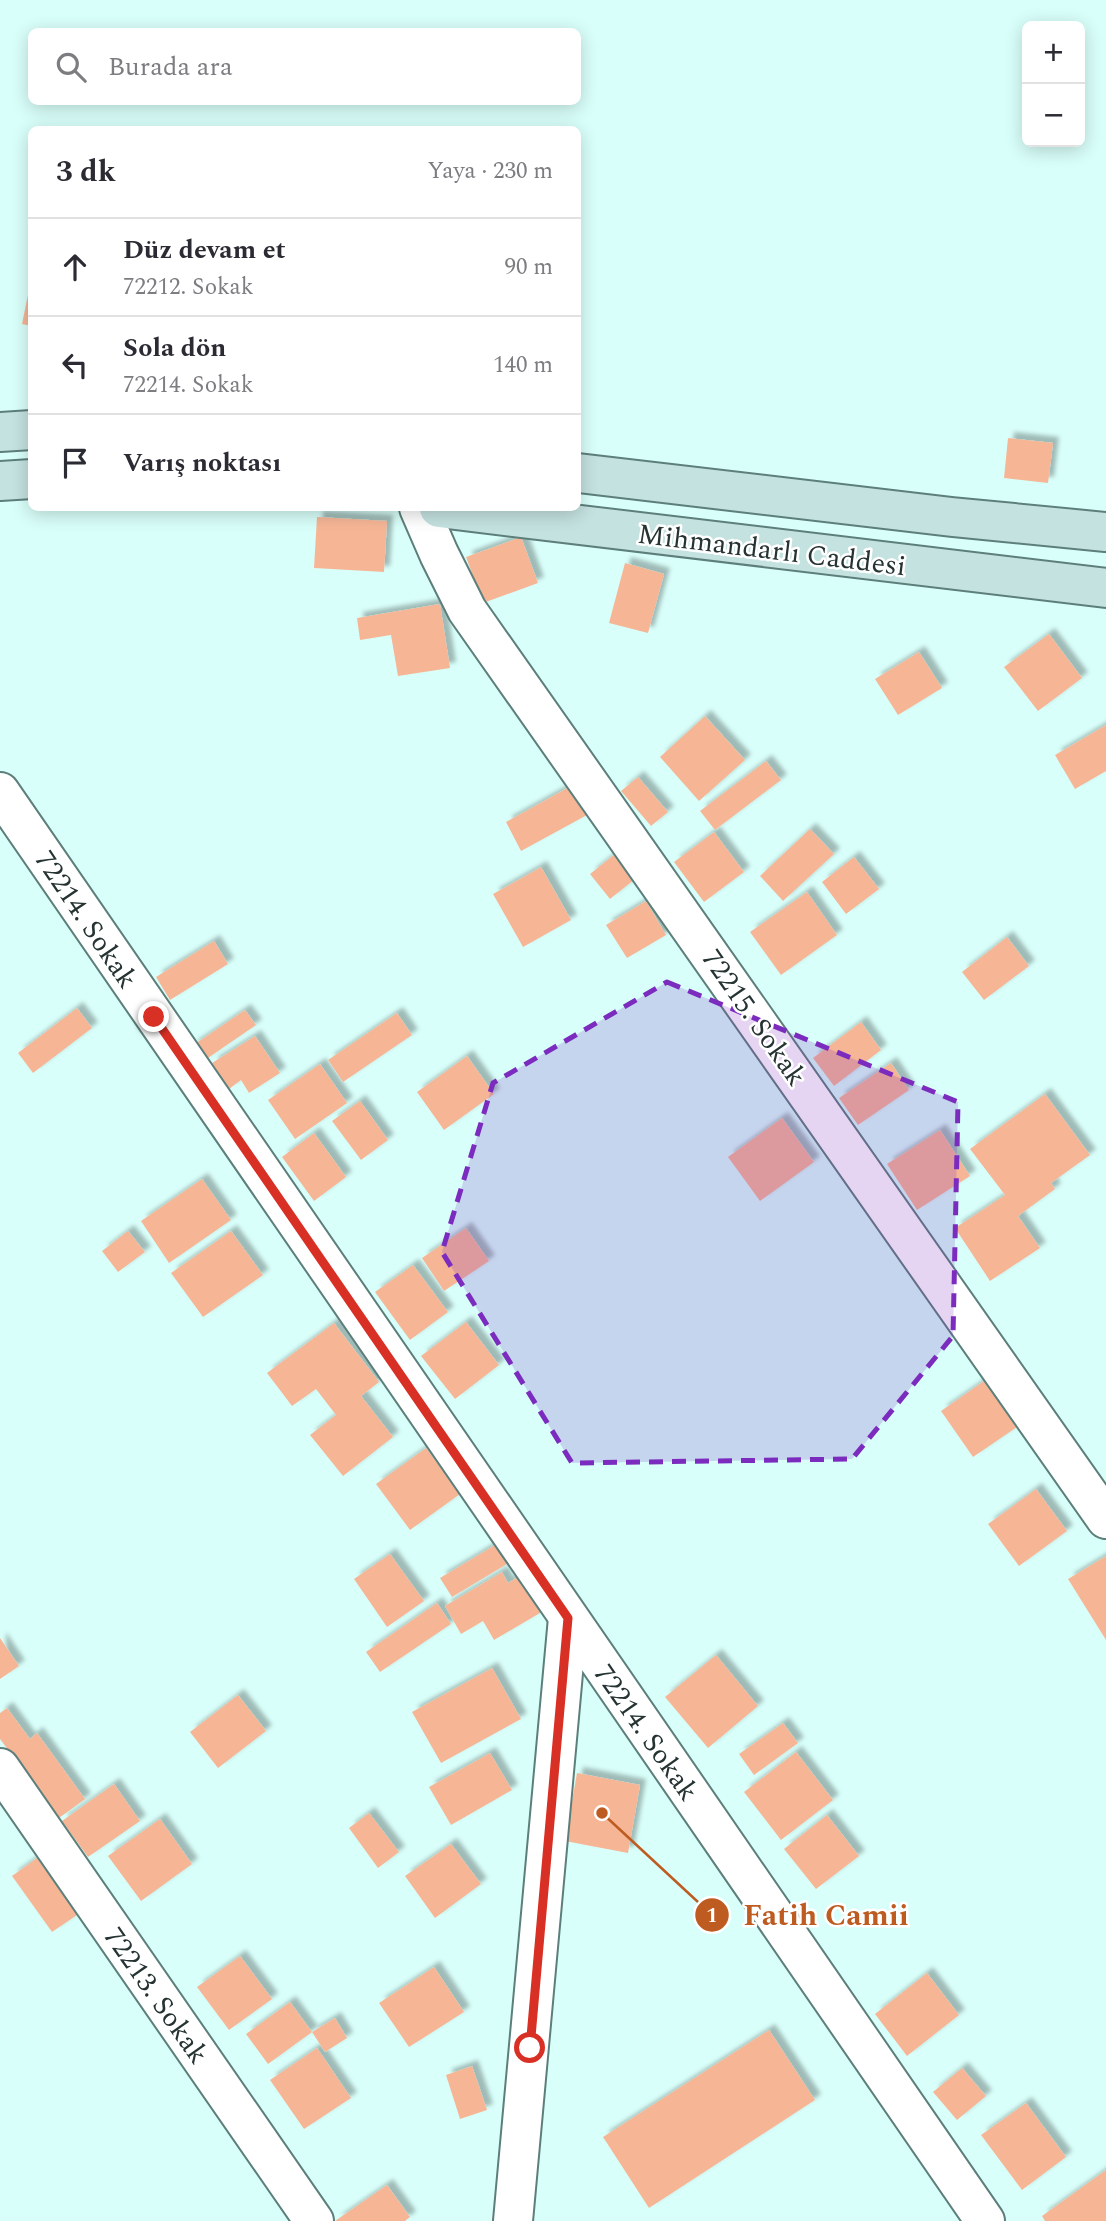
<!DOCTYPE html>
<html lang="tr">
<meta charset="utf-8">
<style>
body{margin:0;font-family:Spectral,serif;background:#f2f2f3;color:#2b2b33}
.controls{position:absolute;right:21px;top:21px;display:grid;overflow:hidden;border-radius:10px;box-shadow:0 4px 18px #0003}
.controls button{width:63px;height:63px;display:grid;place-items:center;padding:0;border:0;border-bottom:2px solid #e1e1e2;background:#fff;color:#2b2b33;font:35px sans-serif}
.stop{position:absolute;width:21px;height:21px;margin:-16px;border:5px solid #d93025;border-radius:50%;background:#fff}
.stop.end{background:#d93025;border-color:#fff;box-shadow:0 2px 7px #0008}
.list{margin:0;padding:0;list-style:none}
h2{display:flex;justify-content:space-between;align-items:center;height:91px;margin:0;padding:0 28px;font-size:30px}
h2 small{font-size:23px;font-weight:400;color:#7c7c81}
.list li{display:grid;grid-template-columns:46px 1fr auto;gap:21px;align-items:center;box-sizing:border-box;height:98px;padding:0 28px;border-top:2px solid #e1e1e2}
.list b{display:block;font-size:26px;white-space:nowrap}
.list p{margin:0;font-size:23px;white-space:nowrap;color:#7c7c81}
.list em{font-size:23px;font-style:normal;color:#7c7c81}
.icon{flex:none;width:38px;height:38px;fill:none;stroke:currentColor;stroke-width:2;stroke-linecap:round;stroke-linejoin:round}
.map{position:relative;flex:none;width:1106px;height:2221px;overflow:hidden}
.search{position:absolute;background:#fff;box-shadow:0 4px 18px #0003;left:28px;top:28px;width:553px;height:77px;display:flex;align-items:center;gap:18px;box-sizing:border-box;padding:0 24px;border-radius:10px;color:#7c7c81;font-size:26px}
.panel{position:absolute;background:#fff;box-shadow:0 4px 18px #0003;left:28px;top:126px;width:553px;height:385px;border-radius:10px}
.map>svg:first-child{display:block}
.building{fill:#f6b696;filter:url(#shadow)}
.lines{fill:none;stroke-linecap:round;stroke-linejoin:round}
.street-casing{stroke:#5d7f7b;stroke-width:42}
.secondary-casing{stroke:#5d7f7b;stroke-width:42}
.street{stroke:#fff;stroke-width:38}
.secondary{stroke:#c4e2e0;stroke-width:38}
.route{stroke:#d93025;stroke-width:9}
.marked{fill:#7b2cbf;fill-opacity:0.2;stroke:#7b2cbf;stroke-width:5;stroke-dasharray:14 9;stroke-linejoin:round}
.labels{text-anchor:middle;stroke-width:5;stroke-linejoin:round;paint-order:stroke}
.street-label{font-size:28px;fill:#253332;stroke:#fff}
.leader{fill:none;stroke:#bd5b20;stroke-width:2.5}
.callout-dot{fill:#bd5b20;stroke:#fff;stroke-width:2.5}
.mark-label{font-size:21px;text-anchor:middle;font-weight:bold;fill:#fff}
.callout-label{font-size:30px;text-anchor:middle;font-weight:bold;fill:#bd5b20;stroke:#fff;stroke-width:5;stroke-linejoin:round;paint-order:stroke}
</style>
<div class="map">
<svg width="1106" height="2221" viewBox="0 0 1106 2221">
<defs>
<filter id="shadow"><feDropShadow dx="6" dy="-6" stdDeviation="2" flood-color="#0004"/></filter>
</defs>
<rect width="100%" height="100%" fill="#d9fffa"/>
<!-- building -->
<g class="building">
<polygon points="30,285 32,285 32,326 22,324"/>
<polygon points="1008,438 1053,443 1048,483 1004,478"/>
<polygon points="317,517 387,521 384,572 314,568"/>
<polygon points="521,537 538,583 483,603 466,557"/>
<polygon points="625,563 664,574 648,633 609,623"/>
<polygon points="440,604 450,668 398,676 391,635 360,640 357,618"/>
<polygon points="1049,634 1082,678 1038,711 1004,667"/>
<polygon points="919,652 942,688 898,715 875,679"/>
<polygon points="705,716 745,760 699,801 660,757"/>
<polygon points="1106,725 1106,771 1075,789 1055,755"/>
<polygon points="766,761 781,780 715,830 700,811"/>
<polygon points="638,777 668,812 651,826 621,791"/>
<polygon points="571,786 587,815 521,851 506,822"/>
<polygon points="810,829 834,854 783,901 760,876"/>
<polygon points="714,832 744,872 704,902 674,862"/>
<polygon points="615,854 635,879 610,899 590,874"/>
<polygon points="854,857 879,889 846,914 822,882"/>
<polygon points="541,867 571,920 523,947 493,894"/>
<polygon points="807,892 837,935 781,975 750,932"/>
<polygon points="646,901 666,935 627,958 606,925"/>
<polygon points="1007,937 1029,966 984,1000 962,972"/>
<polygon points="214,941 228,964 170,1000 156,977"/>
<polygon points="77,1008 92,1028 33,1073 18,1053"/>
<polygon points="245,1010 256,1025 202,1062 192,1046"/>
<polygon points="397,1013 412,1035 343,1082 328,1060"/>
<polygon points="861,1022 881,1050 834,1086 813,1058"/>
<polygon points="255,1036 280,1073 249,1093 241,1080 229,1089 212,1063"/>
<polygon points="467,1056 494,1094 444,1130 417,1092"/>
<polygon points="891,1063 909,1090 858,1125 839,1098"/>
<polygon points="320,1064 347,1103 295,1139 268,1100"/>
<polygon points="1045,1094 1090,1155 1051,1183 1055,1189 1018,1216 1040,1248 990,1281 955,1228 1005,1195 970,1149"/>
<polygon points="360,1101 388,1140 361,1160 332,1121"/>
<polygon points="782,1118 814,1162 760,1201 728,1157"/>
<polygon points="940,1130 970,1176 917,1210 887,1164"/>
<polygon points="314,1133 346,1177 314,1201 282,1157"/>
<polygon points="202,1179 231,1220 169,1263 141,1221"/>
<polygon points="466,1228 489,1261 444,1291 422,1258"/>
<polygon points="128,1231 145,1252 118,1272 102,1251"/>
<polygon points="231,1231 263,1275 203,1317 171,1273"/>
<polygon points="413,1265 448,1312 410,1340 375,1292"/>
<polygon points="466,1322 499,1365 455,1399 421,1356"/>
<polygon points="334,1323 379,1382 361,1396 393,1437 343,1476 310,1435 336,1415 316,1389 292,1406 267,1373"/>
<polygon points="984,1381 1017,1427 973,1457 941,1411"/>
<polygon points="426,1448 460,1494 410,1530 376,1484"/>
<polygon points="1036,1489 1067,1531 1019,1566 988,1524"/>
<polygon points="495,1545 507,1564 452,1597 440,1578"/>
<polygon points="390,1554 424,1601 387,1627 354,1579"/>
<polygon points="1106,1556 1106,1640 1068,1579"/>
<polygon points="502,1572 508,1583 523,1574 545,1610 494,1640 483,1621 461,1634 445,1606"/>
<polygon points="437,1603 451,1624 380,1672 366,1652"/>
<polygon points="0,1638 19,1666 0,1679"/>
<polygon points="716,1655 758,1706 708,1748 665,1697"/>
<polygon points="492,1668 521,1719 441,1763 412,1712"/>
<polygon points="238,1695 266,1731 218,1768 190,1732"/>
<polygon points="7,1708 30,1739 37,1733 85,1799 59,1818 0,1739 0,1713"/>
<polygon points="783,1723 798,1743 754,1775 739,1754"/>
<polygon points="796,1752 833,1800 781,1840 744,1792"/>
<polygon points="490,1753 512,1790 451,1825 429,1787"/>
<polygon points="577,1773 640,1785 628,1853 565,1841"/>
<polygon points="114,1784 140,1821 88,1857 62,1821"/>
<polygon points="369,1813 399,1852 378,1868 349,1828"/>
<polygon points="827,1815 859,1856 816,1889 784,1849"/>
<polygon points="160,1819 192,1864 141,1901 108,1856"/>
<polygon points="451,1844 481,1884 435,1918 405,1876"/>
<polygon points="37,1858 77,1915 52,1932 12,1876"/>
<polygon points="240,1956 272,1999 229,2030 197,1987"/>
<polygon points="434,1967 464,2012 409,2047 379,2003"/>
<polygon points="927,1973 959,2015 907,2056 875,2014"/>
<polygon points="290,2002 312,2032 268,2064 246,2034"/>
<polygon points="335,2018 347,2038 325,2052 312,2032"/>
<polygon points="769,2030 815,2100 649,2208 603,2137"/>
<polygon points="317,2048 351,2098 304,2129 270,2080"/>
<polygon points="472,2066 487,2110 460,2119 446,2075"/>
<polygon points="962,2068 986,2096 957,2120 933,2092"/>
<polygon points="1026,2103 1066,2157 1022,2190 981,2135"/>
<polygon points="1106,2170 1106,2221 1045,2221 1042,2216"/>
<polygon points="387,2185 410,2217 405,2221 335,2221"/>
</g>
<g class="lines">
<!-- street casing -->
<g class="street-casing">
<g id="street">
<polyline points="419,508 439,554 467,610 1106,1519"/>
<polyline points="0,792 985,2221"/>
<polyline points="0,1768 314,2221"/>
<polyline points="513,2221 568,1618"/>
</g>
</g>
<!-- secondary casing -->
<g class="secondary-casing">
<g id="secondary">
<polyline points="0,432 32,430"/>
<polyline points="578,473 952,517 1106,532"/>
<polyline points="0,481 32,479"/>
<polyline points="439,508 1106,588"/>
</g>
</g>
<!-- street -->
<use href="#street" class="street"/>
<!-- secondary -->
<use href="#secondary" class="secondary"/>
</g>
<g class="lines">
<!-- route -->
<polyline class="route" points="154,1017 568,1618 530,2048"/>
</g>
<!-- marked area -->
<path class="marked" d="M 667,982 L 958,1102 L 953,1336 L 852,1459 L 572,1463 L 442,1252 L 493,1083 Z"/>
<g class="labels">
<!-- street labels -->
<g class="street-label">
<text transform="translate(772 549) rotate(7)" y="10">Mihmandarlı Caddesi</text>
<text transform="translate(87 919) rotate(56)" y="10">72214. Sokak</text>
<text transform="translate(755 1017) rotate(55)" y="10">72215. Sokak</text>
<text transform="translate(647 1732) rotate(55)" y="10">72214. Sokak</text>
<text transform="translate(157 1995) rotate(55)" y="10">72213. Sokak</text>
</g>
</g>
<!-- callouts -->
<path class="leader" d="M602 1813L712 1915"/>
<g class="callout-dot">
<circle cx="602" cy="1813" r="7"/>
<circle cx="712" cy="1915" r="18"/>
</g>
<g class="mark-label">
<text x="712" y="1922">1</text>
</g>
<g class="callout-label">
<text x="826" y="1925">Fatih Camii</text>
</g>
</svg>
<div class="controls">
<button>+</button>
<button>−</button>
</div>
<div class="stop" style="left:530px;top:2048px"></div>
<div class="stop end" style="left:154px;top:1017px"></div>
<div class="search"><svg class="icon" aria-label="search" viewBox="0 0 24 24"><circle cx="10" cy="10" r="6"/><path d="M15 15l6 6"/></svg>Burada ara</div>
<section class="panel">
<h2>3 dk<small>Yaya · 230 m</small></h2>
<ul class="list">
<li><svg class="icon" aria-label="ahead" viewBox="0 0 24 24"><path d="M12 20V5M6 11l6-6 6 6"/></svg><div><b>Düz devam et</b><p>72212. Sokak</p></div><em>90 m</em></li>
<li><svg class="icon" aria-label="left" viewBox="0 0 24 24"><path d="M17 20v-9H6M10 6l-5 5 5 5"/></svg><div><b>Sola dön</b><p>72214. Sokak</p></div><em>140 m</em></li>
<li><svg class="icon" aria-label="arrive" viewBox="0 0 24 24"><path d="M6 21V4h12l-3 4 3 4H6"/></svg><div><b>Varış noktası</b></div></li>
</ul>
</section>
</div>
